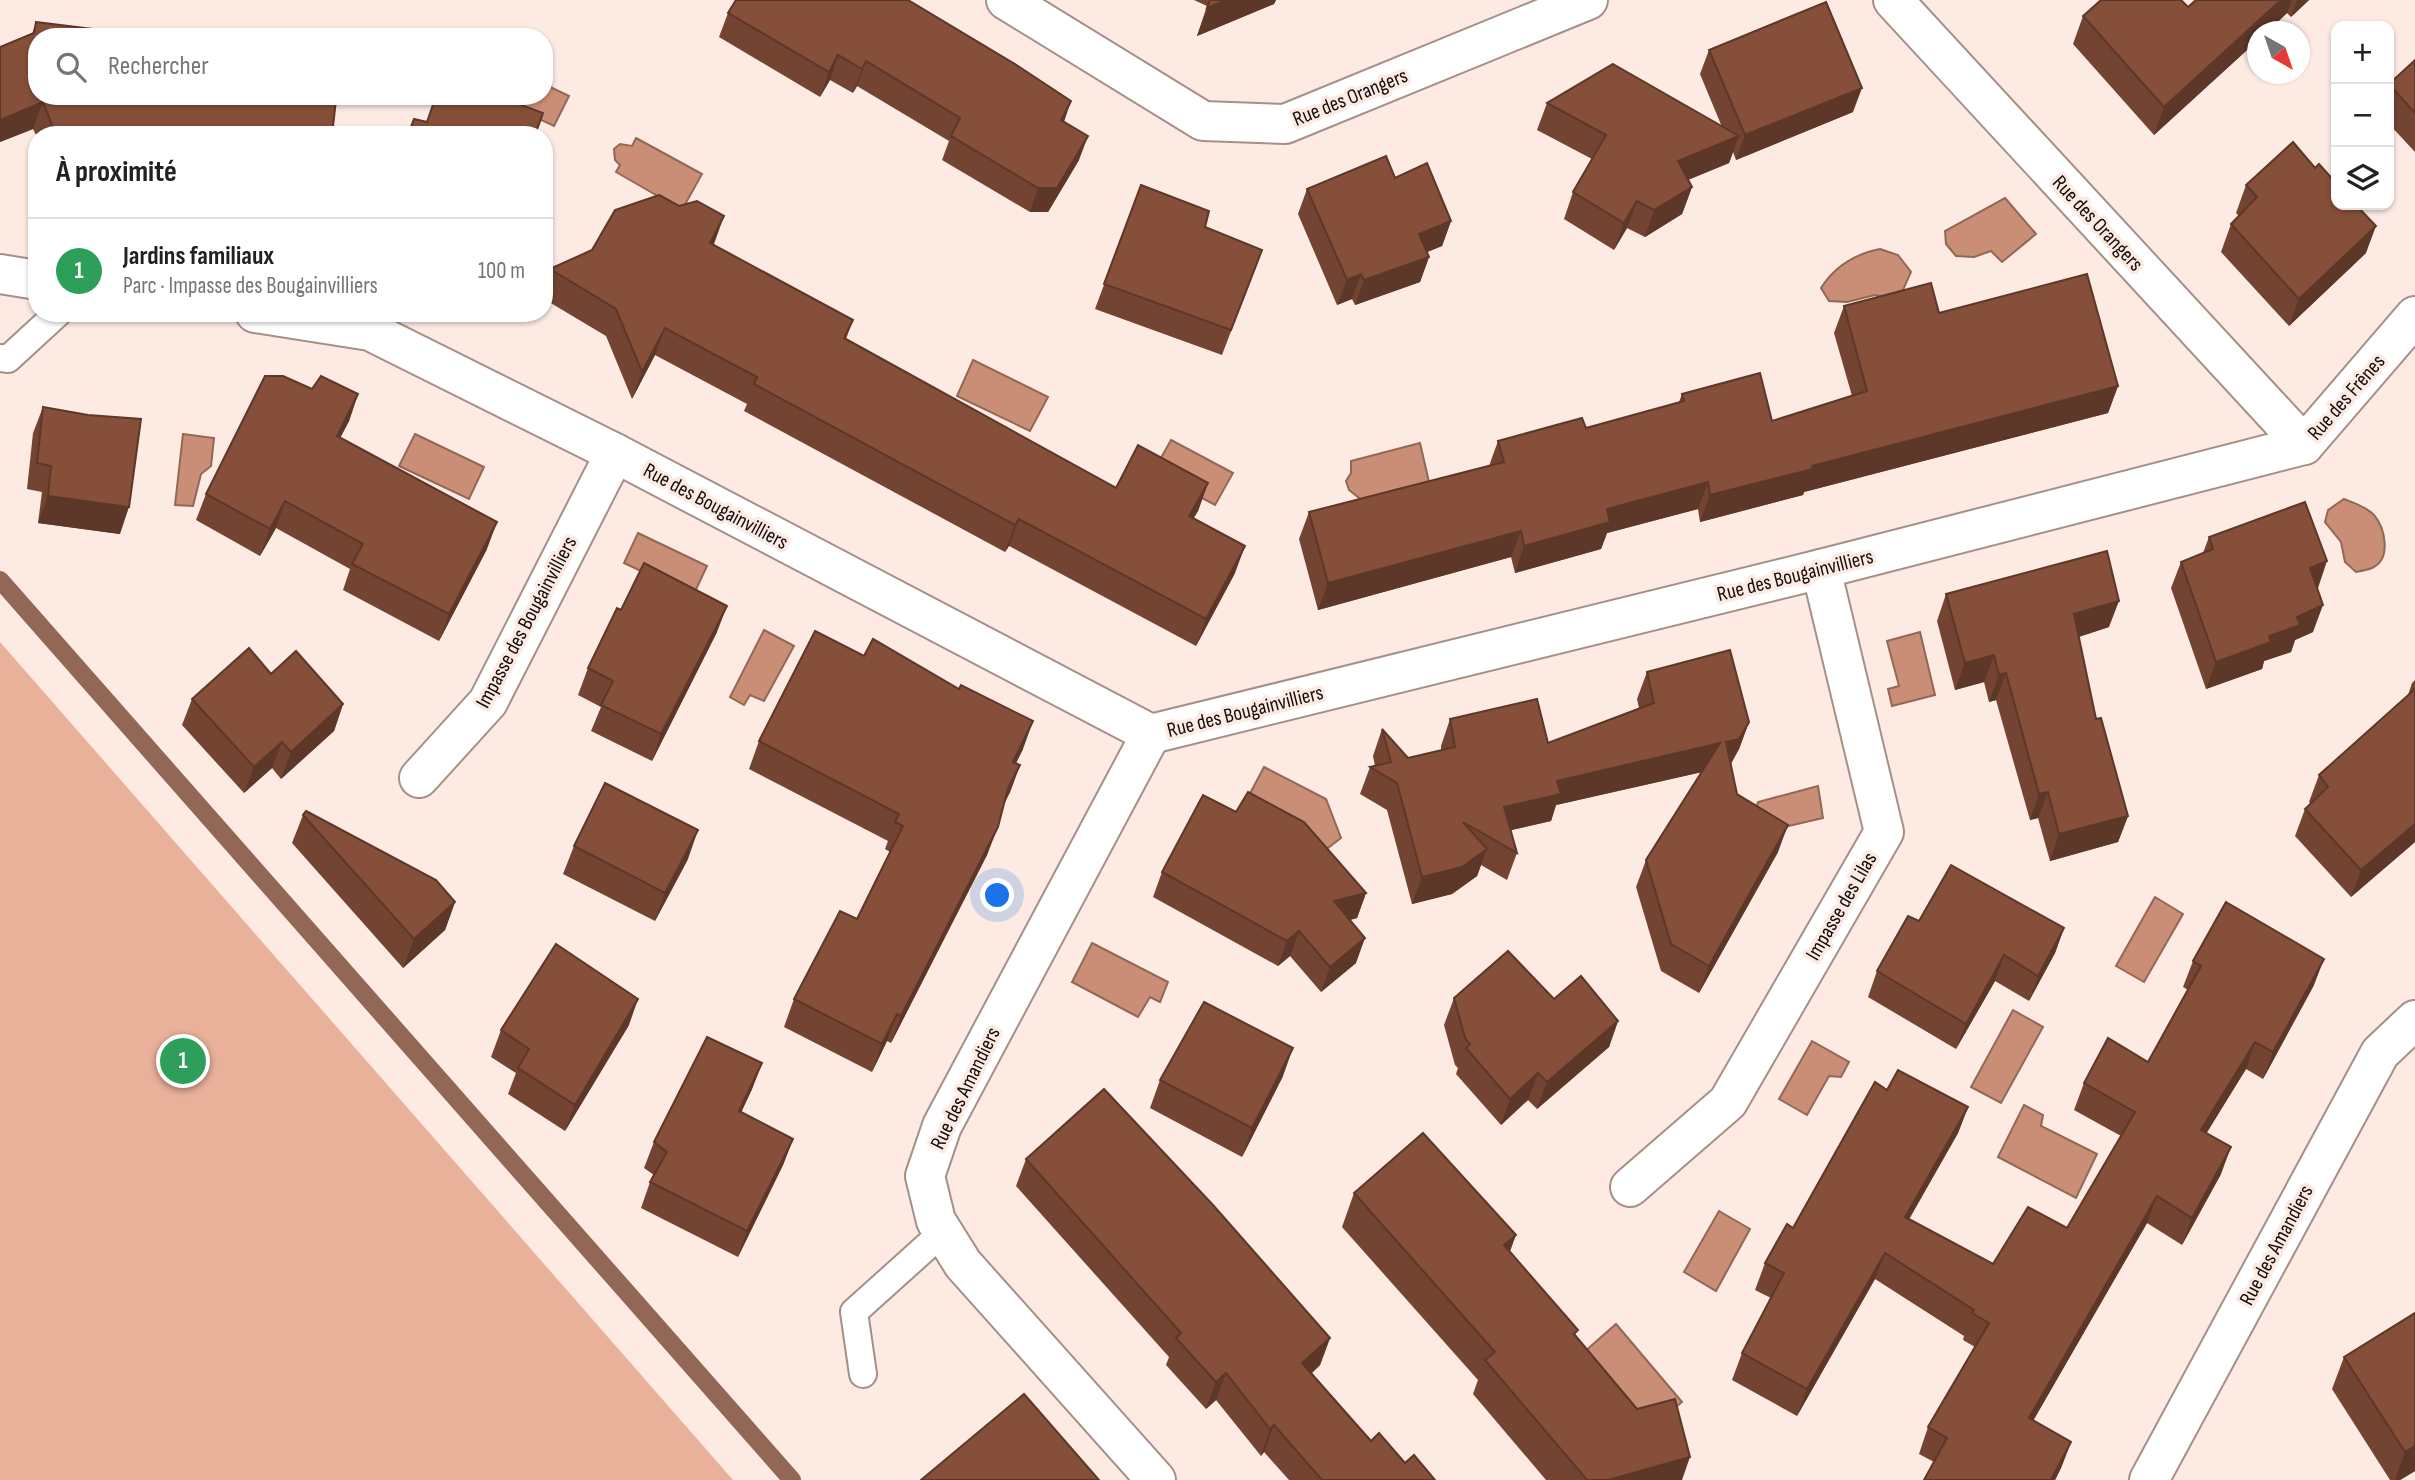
<!DOCTYPE html>
<html lang="fr">
<meta charset="utf-8">
<style>
body{margin:0;font-family:"Sofia Sans Condensed",sans-serif;background:#f2f2f2;color:#202124}
.controls{position:absolute;right:21px;top:21px;display:grid;overflow:hidden;border-radius:14px;box-shadow:0 2px 5px #0004}
.controls button{width:63px;height:63px;display:grid;place-items:center;padding:0;border:0;border-bottom:2px solid #e0e0e0;background:#fff;color:#202124;font:35px sans-serif}
.compass{position:absolute;left:2247px;top:21px;width:63px;height:63px;border-radius:50%;background:#fff;box-shadow:0 2px 5px #0004;rotate:140deg}
.you{position:absolute;left:998px;top:896px;width:24px;height:24px;margin:-18px;border:5px solid #fff;border-radius:50%;background:#1a73e8;box-shadow:0 0 0 10px #1a73e833}
.badge{display:grid;place-items:center;width:46px;height:46px;border-radius:50%;background:#db2777;color:#fff;font-size:23px;font-weight:700}
.pin{position:absolute;translate:-50% -50%;border:4px solid #fff;box-shadow:0 2px 7px #0006}
.list{margin:0;padding:0;list-style:none}
h2{display:flex;justify-content:space-between;align-items:center;height:91px;margin:0;padding:0 28px;font-size:30px}
h2 small{font-size:23px;font-weight:400;color:#757577}
.list li{display:grid;grid-template-columns:46px 1fr auto;gap:21px;align-items:center;box-sizing:border-box;height:105px;padding:0 28px;border-top:2px solid #e0e0e0}
.list b{display:block;font-size:26px;white-space:nowrap}
.list p{margin:0;font-size:23px;white-space:nowrap;color:#757577}
.list em{font-size:23px;font-style:normal;color:#757577}
.icon{flex:none;width:38px;height:38px;fill:none;stroke:currentColor;stroke-width:2;stroke-linecap:round;stroke-linejoin:round}
.map{position:relative;flex:none;width:2415px;height:1480px;overflow:hidden}
.search{position:absolute;background:#fff;box-shadow:0 2px 5px #0004;left:28px;top:28px;width:525px;height:77px;display:flex;align-items:center;gap:18px;box-sizing:border-box;padding:0 24px;border-radius:28px;color:#757577;font-size:26px}
.panel{position:absolute;background:#fff;box-shadow:0 2px 5px #0004;left:28px;top:126px;width:525px;height:196px;border-radius:28px}
.map>svg:first-child{display:block}
.green{fill:#e9b09a}
.water{fill:#ca8e77;stroke:#936756;stroke-width:2}
.lines{fill:none;stroke-linecap:round;stroke-linejoin:round}
.stream{stroke:#936756;stroke-width:18}
.service-casing{stroke:#a59088;stroke-width:30}
.minor-casing{stroke:#a59088;stroke-width:42}
.service{stroke:#fff;stroke-width:26}
.minor{stroke:#fff;stroke-width:38}
.wall{fill:#724431}
.shaded-wall{fill:#5d3728}
.building{fill:#854f39;stroke:#5d3728;stroke-width:2}
.labels{text-anchor:middle;stroke-width:7;stroke-linejoin:round;paint-order:stroke}
.street-label{font-size:21px;fill:#130c09;stroke:#fceae3}
</style>
<div class="map">
<svg width="2415" height="1480" viewBox="0 0 2415 1480">
<rect width="100%" height="100%" fill="#fceae3"/>
<!-- green -->
<polygon class="green" points="0,642 733,1480 0,1480"/>
<!-- water -->
<g class="water">
<polygon points="544,84 569,96 554,126 490,96 544,96"/>
<polygon points="636,138 702,174 682,210 616,172 620,165 615,160 614,149 620,144 632,146"/>
<polygon points="2005,198 2036,234 2002,262 1991,251 1974,257 1956,256 1946,244 1945,231"/>
<path d="M 1880,249 L 1898,255 L 1911,272 L 1903,290 L 1892,299 L 1875,295 L 1847,302 L 1829,301 L 1821,288 C 1835,266 1855,254 1880,249 Z"/>
<polygon points="973,360 1048,397 1030,431 957,396"/>
<polygon points="183,434 214,438 211,466 201,474 193,506 175,505"/>
<polygon points="415,434 484,467 469,499 399,466"/>
<polygon points="1171,440 1233,473 1215,505 1153,472"/>
<polygon points="1420,443 1429,482 1390,491 1386,499 1364,502 1349,490 1346,481 1351,473 1351,461"/>
<path d="M 2344,499 C 2354,503 2367,507 2374,515 C 2385,528 2392,559 2372,568 C 2367,570 2361,571 2356,572 L 2345,562 L 2341,542 L 2325,522 L 2328,510 Z"/>
<polygon points="638,533 707,566 693,596 624,563"/>
<polygon points="764,630 794,646 764,701 750,695 744,705 730,697"/>
<polygon points="1920,632 1935,695 1892,706 1888,689 1899,686 1887,641"/>
<polygon points="1264,767 1326,799 1341,838 1324,851 1247,799"/>
<polygon points="1818,786 1823,818 1767,831 1756,808 1758,802"/>
<polygon points="2155,897 2183,914 2144,982 2116,966"/>
<polygon points="1092,943 1168,982 1160,1002 1150,997 1138,1017 1072,982"/>
<polygon points="2013,1010 2043,1027 2001,1103 1971,1087"/>
<polygon points="1812,1041 1849,1062 1841,1077 1829,1076 1807,1115 1779,1099"/>
<polygon points="2024,1105 2043,1115 2041,1126 2097,1154 2076,1198 1998,1157"/>
<polygon points="1719,1211 1750,1229 1716,1291 1684,1272"/>
<polygon points="1616,1324 1682,1402 1649,1430 1583,1353"/>
</g>
<g class="lines">
<!-- stream -->
<polyline class="stream" points="0,580 792,1480"/>
<!-- service casing -->
<g class="service-casing">
<g id="service">
<polyline points="0,358 8,359 58,313"/>
<polyline points="863,1374 854,1312 943,1232"/>
</g>
</g>
<!-- minor casing -->
<g class="minor-casing">
<g id="minor">
<polyline points="1006,0 1203,121 1285,124 1588,0"/>
<polyline points="1893,0 2304,445"/>
<polyline points="0,274 37,280"/>
<polyline points="255,313 370,331 615,453 1151,734 1821,569 2304,445"/>
<polyline points="2304,445 2415,316"/>
<polyline points="1151,734 942,1126 925,1176 936,1221 943,1232 963,1264 1156,1480"/>
<polyline points="419,778 488,702 615,453"/>
<polyline points="1630,1187 1728,1102 1884,832 1821,569"/>
<polyline points="2149,1480 2380,1053 2415,1020"/>
</g>
</g>
<!-- service -->
<use href="#service" class="service"/>
<!-- minor -->
<use href="#minor" class="minor"/>
</g>
<!-- wall -->
<g class="wall">
<polygon points="1194,0 1276,0 1274,4 1197,36 1207,6"/>
<polygon points="2196,0 2309,0 2291,17 2287,13 2267,32 2258,32 2258,40 2154,135 2073,44 2083,16 2188,7"/>
<polygon points="728,13 1064,122 1079,160 1048,212 1030,212 942,160 949,141 857,86 853,93 830,80 820,97 719,37"/>
<polygon points="36,22 37,96 332,135 37,135 37,137 33,129 0,142 0,47 32,34"/>
<polygon points="1709,50 1853,112 1736,160 1733,152 1729,163 1688,180 1692,187 1682,214 1645,237 1627,228 1614,250 1564,219 1573,192 1592,159 1537,130 1547,103 1722,127 1700,74"/>
<polygon points="2415,60 2415,152 2389,124 2389,84"/>
<polygon points="2315,168 2366,253 2289,326 2221,252 2231,224 2239,216 2236,213 2246,185"/>
<polygon points="1395,178 1451,221 1442,246 1427,252 1429,257 1420,282 1355,305 1352,299 1337,305 1298,214 1307,189"/>
<polygon points="1141,185 1205,227 1262,250 1222,355 1095,309"/>
<polygon points="713,245 853,320 846,339 1116,488 1208,483 1198,511 1193,518 1235,573 1196,646 1009,546 1005,552 744,411 747,404 655,355 632,399 606,336 544,299 544,285 550,269"/>
<polygon points="1844,306 1939,313 2118,386 2108,413 1804,492 1803,495 1700,522 1698,509 1607,533 1601,549 1515,573 1511,557 1318,610 1299,539 1309,512 1489,466 1498,441 1586,428 1679,402 1682,394 1772,421 1852,396 1834,333"/>
<polygon points="312,389 358,394 349,421 340,438 487,549 439,641 343,590 350,569 276,528 260,556 196,520 206,494"/>
<polygon points="43,407 120,534 38,523 42,492 27,489 33,433"/>
<polygon points="2209,537 2318,588 2313,632 2295,640 2291,652 2264,661 2262,669 2206,689 2171,588 2181,562 2203,553"/>
<polygon points="1946,594 2109,627 2079,637 2096,719 2128,816 2118,842 2050,861 2038,818 2030,820 1996,700 1989,702 1984,682 1955,690 1937,621"/>
<polygon points="621,610 717,632 652,761 591,731 601,707 578,695 588,668"/>
<polygon points="864,656 1023,749 1016,763 1020,765 1010,792 1004,804 987,855 891,1043 887,1041 872,1072 784,1027 794,999 857,919 890,852 885,849 888,841 749,769 759,741"/>
<polygon points="1647,672 1749,722 1739,749 1731,764 1737,794 1778,852 1699,993 1661,971 1636,887 1646,860 1702,772 1556,805 1551,821 1511,830 1517,853 1507,880 1481,865 1477,876 1452,894 1412,904 1387,810 1360,794 1370,767 1375,766 1373,756 1382,729 1408,758 1441,750 1441,746 1450,719 1548,743 1639,708 1637,699"/>
<polygon points="271,674 343,704 334,731 281,779 272,768 244,793 182,725 192,699"/>
<polygon points="2415,680 2415,842 2351,897 2295,836 2305,809 2311,804 2309,802 2319,775 2408,695 2412,683"/>
<polygon points="303,815 455,902 445,930 403,968 292,843"/>
<polygon points="574,846 688,859 655,921 563,874"/>
<polygon points="1162,872 1366,893 1357,918 1350,920 1356,963 1321,992 1290,956 1278,966 1153,897"/>
<polygon points="1919,921 2064,928 2055,953 2029,1001 1995,981 1956,1049 1868,997 1877,971"/>
<polygon points="2193,961 2314,985 2263,1079 2246,1069 2206,1133 2221,1174 2182,1245 2147,1223 2033,1421 2071,1442 2061,1468 2055,1480 1924,1480 1934,1462 1919,1454 1928,1427 1975,1347 1963,1340 1964,1336 1875,1279 1797,1416 1732,1380 1742,1353 1771,1298 1755,1290 1765,1263 1793,1228 1887,1090 1968,1107 1958,1133 1909,1219 1993,1264 2067,1228 2121,1136 2074,1110 2084,1083 2148,1062 2188,990 2183,987"/>
<polygon points="1454,998 1554,999 1618,1021 1609,1047 1537,1109 1528,1100 1501,1125 1456,1074 1458,1068 1455,1065 1444,1025"/>
<polygon points="629,1025 565,1131 508,1094 516,1073 491,1057 501,1030"/>
<polygon points="762,1063 752,1089 741,1113 793,1139 783,1165 738,1257 641,1208 650,1182 654,1175 644,1168 654,1142"/>
<polygon points="1283,1076 1242,1157 1150,1108 1160,1080"/>
<polygon points="1026,1159 1330,1338 1320,1365 1312,1373 1371,1441 1405,1463 1435,1480 1289,1480 1264,1452 1261,1456 1216,1400 1206,1409 1166,1365 1169,1357 1016,1186"/>
<polygon points="1354,1193 1510,1252 1576,1336 1682,1480 1546,1480 1473,1394 1478,1380 1342,1227"/>
<polygon points="2415,1313 2415,1471 2400,1480 2390,1480 2332,1389 2344,1357"/>
</g>
<!-- shaded-wall -->
<g class="shaded-wall">
<polygon points="1226,0 1276,0 1274,4 1197,36 1207,8"/>
<polygon points="2281,0 2292,0 2287,13 2267,32 2258,32 2258,40 2154,135 2164,107"/>
<polygon points="2297,0 2309,0 2291,17"/>
<polygon points="838,55 830,80 820,97 829,72"/>
<polygon points="866,61 857,86 853,93 862,69"/>
<polygon points="1862,88 1853,112 1736,160 1745,135"/>
<polygon points="1071,101 1063,125 1061,120"/>
<polygon points="43,102 33,129 0,142 0,120"/>
<polygon points="1088,136 1079,160 1048,212 1030,212 1038,188"/>
<polygon points="1739,136 1729,163 1668,188 1678,161"/>
<polygon points="1692,187 1682,214 1645,237 1654,210"/>
<polygon points="1637,201 1627,228 1614,250 1624,223"/>
<polygon points="724,216 714,244 700,270 710,243"/>
<polygon points="1451,221 1442,246 1410,259 1419,234"/>
<polygon points="2376,226 2366,253 2289,326 2299,299"/>
<polygon points="1429,257 1420,282 1355,305 1364,280"/>
<polygon points="1361,274 1352,299 1337,305 1347,280"/>
<polygon points="665,328 655,355 632,399 642,372"/>
<polygon points="2118,386 2108,413 1804,492 1803,495 1700,522 1710,495 1812,466"/>
<polygon points="358,394 349,421 327,463 337,436"/>
<polygon points="1708,482 1698,509 1607,533 1601,549 1515,573 1524,546 1607,509"/>
<polygon points="1208,483 1198,511 1179,543 1189,516"/>
<polygon points="48,496 129,507 120,534 38,523"/>
<polygon points="285,501 276,528 260,556 270,529"/>
<polygon points="1019,519 1009,546 1005,552 1015,525"/>
<polygon points="497,522 487,549 439,641 449,614"/>
<polygon points="1521,531 1511,557 1318,610 1328,583"/>
<polygon points="1245,546 1235,573 1196,646 1206,619"/>
<polygon points="2327,561 2318,588 2300,595 2310,568"/>
<polygon points="2119,601 2109,627 2065,641 2074,614"/>
<polygon points="2323,605 2313,632 2295,640 2291,652 2264,661 2262,669 2206,689 2216,662 2297,617"/>
<polygon points="727,606 717,632 652,761 661,734"/>
<polygon points="1994,655 1984,682 1955,690 1965,663"/>
<polygon points="2006,673 1996,700 1989,702 1999,675"/>
<polygon points="343,704 334,731 281,779 291,752"/>
<polygon points="1033,721 1023,749 1003,789 1013,762"/>
<polygon points="1749,722 1739,749 1729,766 1726,742"/>
<polygon points="282,742 272,768 244,793 254,767"/>
<polygon points="1720,743 1711,770 1556,805 1551,821 1494,834 1504,807 1557,781"/>
<polygon points="1020,765 1010,792 998,816 1008,788"/>
<polygon points="2048,792 2038,818 2030,820 2039,794"/>
<polygon points="2128,816 2118,842 2050,861 2059,834"/>
<polygon points="2415,824 2415,842 2351,897 2361,870"/>
<polygon points="1788,825 1778,852 1699,993 1709,966"/>
<polygon points="998,827 987,855 891,1043 901,1016"/>
<polygon points="698,830 688,859 655,921 665,893"/>
<polygon points="1487,849 1477,876 1452,894 1412,904 1422,877"/>
<polygon points="1366,893 1357,918 1325,926 1334,901"/>
<polygon points="455,902 445,930 403,968 414,939"/>
<polygon points="2064,928 2055,953 2029,1001 2038,976"/>
<polygon points="1299,931 1290,956 1278,966 1287,941"/>
<polygon points="1365,938 1356,963 1321,992 1330,967"/>
<polygon points="2004,955 1995,981 1956,1049 1966,1024"/>
<polygon points="2324,959 2314,985 2263,1079 2273,1052"/>
<polygon points="638,999 629,1025 565,1131 575,1105"/>
<polygon points="897,1014 887,1041 872,1072 882,1044"/>
<polygon points="1618,1021 1609,1047 1537,1109 1547,1082"/>
<polygon points="2255,1042 2246,1069 2192,1157 2201,1130"/>
<polygon points="1293,1048 1283,1076 1242,1157 1252,1128"/>
<polygon points="762,1063 752,1089 729,1137 739,1111"/>
<polygon points="1538,1073 1528,1100 1501,1125 1510,1099"/>
<polygon points="1968,1107 1958,1133 1895,1244 1905,1217"/>
<polygon points="793,1139 783,1165 738,1257 747,1231"/>
<polygon points="2231,1147 2221,1174 2182,1245 2192,1218"/>
<polygon points="2157,1196 2147,1223 2019,1445 2029,1418"/>
<polygon points="1516,1235 1504,1268 1504,1245"/>
<polygon points="1885,1253 1875,1279 1797,1416 1807,1389"/>
<polygon points="1330,1338 1320,1365 1293,1390 1302,1363"/>
<polygon points="1226,1373 1216,1400 1206,1409 1216,1382"/>
<polygon points="1274,1425 1264,1452 1261,1456 1270,1429"/>
<polygon points="2071,1442 2061,1468 2055,1480 2051,1480"/>
<polygon points="2415,1446 2415,1471 2400,1480 2395,1480 2405,1452"/>
<polygon points="1690,1457 1682,1480 1608,1480"/>
</g>
<!-- building -->
<g class="building">
<polygon points="736,0 908,0 1018,66 1071,101 1061,120 1088,136 1057,188 1038,188 951,136 960,118 866,61 862,69 838,55 829,72 728,13"/>
<polygon points="1210,0 1226,0 1207,8"/>
<polygon points="2101,0 2181,0 2188,7 2196,0 2281,0 2164,107 2083,16"/>
<polygon points="1826,2 1862,88 1745,135 1709,50"/>
<polygon points="36,22 142,35 141,37 37,37 37,96 309,96 336,100 332,135 56,135 43,102 0,120 0,47 34,33"/>
<polygon points="2415,60 2415,113 2389,84"/>
<polygon points="1613,64 1739,136 1678,161 1692,187 1654,210 1637,201 1624,223 1573,192 1606,135 1547,103"/>
<polygon points="436,96 509,96 508,100 543,113 535,135 408,135 414,119 427,122"/>
<polygon points="2293,142 2315,168 2319,164 2336,183 2336,205 2356,205 2376,226 2299,299 2231,224 2257,197 2246,185"/>
<polygon points="1386,156 1395,178 1427,163 1451,221 1419,234 1429,257 1364,280 1361,274 1347,280 1307,189"/>
<polygon points="1141,185 1209,211 1205,227 1262,250 1231,330 1104,284"/>
<polygon points="659,195 679,206 697,201 724,216 710,243 853,320 844,338 1116,488 1138,445 1208,483 1189,516 1245,546 1206,619 1019,519 1015,525 754,384 757,377 665,328 642,372 616,309 550,269 592,250 615,210"/>
<polygon points="2087,274 2118,386 1812,466 1813,469 1710,495 1708,482 1607,509 1610,522 1524,546 1521,531 1328,583 1309,512 1504,462 1498,441 1582,418 1586,428 1684,401 1682,394 1760,373 1772,421 1867,391 1844,306 1931,283 1939,313"/>
<polygon points="265,376 283,376 312,389 321,376 358,394 337,436 497,522 449,614 352,564 363,544 285,501 270,529 206,494"/>
<polygon points="43,407 88,415 141,419 129,507 48,496 51,466 37,463"/>
<polygon points="2305,502 2327,561 2310,568 2323,605 2297,617 2300,625 2269,636 2271,642 2216,662 2181,562 2213,549 2209,537"/>
<polygon points="2107,551 2119,601 2074,614 2096,719 2101,718 2128,816 2059,834 2048,792 2039,794 2006,673 1999,675 1994,655 1965,663 1946,594"/>
<polygon points="644,563 727,606 661,734 601,705 613,681 588,668 617,608 621,610"/>
<polygon points="815,631 864,656 873,639 959,689 961,685 1033,721 1013,762 1020,765 1008,788 998,827 901,1016 897,1014 882,1044 794,999 840,911 857,919 903,826 895,822 899,814 759,741"/>
<polygon points="249,648 271,674 296,651 343,704 291,752 282,742 254,767 192,699"/>
<polygon points="1730,650 1749,722 1739,739 1726,742 1737,794 1788,825 1709,966 1671,944 1646,860 1720,743 1557,781 1561,794 1504,807 1517,853 1463,822 1487,849 1462,867 1422,877 1397,783 1370,767 1391,762 1382,729 1408,758 1455,747 1450,719 1537,699 1548,743 1654,703 1647,672"/>
<polygon points="2415,689 2415,824 2361,870 2305,809 2328,787 2319,775"/>
<polygon points="605,783 698,830 665,893 574,846"/>
<polygon points="1248,792 1304,822 1366,893 1334,901 1365,938 1330,967 1299,931 1287,941 1162,872 1203,795 1236,812"/>
<polygon points="306,811 436,880 455,902 414,939 303,815"/>
<polygon points="1951,865 2064,928 2038,976 2004,955 1966,1024 1877,971 1908,916 1919,921"/>
<polygon points="2226,902 2324,959 2273,1052 2255,1042 2201,1130 2231,1147 2192,1218 2157,1196 2029,1418 2071,1442 2051,1480 1924,1480 1947,1438 1928,1427 1989,1323 1972,1313 1974,1310 1885,1253 1807,1389 1742,1353 1784,1273 1765,1263 1787,1224 1793,1228 1875,1082 1887,1090 1898,1070 1968,1107 1905,1217 1993,1264 2028,1207 2067,1228 2135,1112 2084,1083 2108,1038 2148,1062 2201,966 2193,961"/>
<polygon points="556,944 638,999 575,1105 518,1068 529,1049 501,1030"/>
<polygon points="1508,951 1554,999 1581,976 1618,1021 1547,1082 1538,1073 1510,1099 1466,1048 1470,1044 1465,1038 1454,998"/>
<polygon points="1204,1002 1293,1048 1252,1128 1160,1080"/>
<polygon points="707,1037 762,1063 739,1111 793,1139 747,1231 650,1182 667,1152 654,1142"/>
<polygon points="1104,1089 1213,1205 1330,1338 1302,1363 1371,1441 1379,1433 1405,1463 1414,1455 1435,1480 1322,1480 1274,1425 1270,1429 1226,1373 1216,1382 1176,1338 1181,1333 1026,1159"/>
<polygon points="1423,1133 1516,1235 1504,1245 1578,1330 1574,1334 1637,1409 1675,1399 1690,1457 1608,1480 1587,1480 1485,1360 1495,1352 1354,1193"/>
<polygon points="2415,1313 2415,1446 2405,1452 2344,1357"/>
<polygon points="1024,1394 1099,1480 921,1480"/>
</g>
<g class="labels">
<!-- street labels -->
<g class="street-label">
<text transform="translate(1350 97) rotate(-22)" y="7">Rue des Orangers</text>
<text transform="translate(2098 223) rotate(47)" y="7">Rue des Orangers</text>
<text transform="translate(2346 397) rotate(-49)" y="7">Rue des Frênes</text>
<text transform="translate(716 506) rotate(28)" y="7">Rue des Bougainvilliers</text>
<text transform="translate(1795 575) rotate(-14)" y="7">Rue des Bougainvilliers</text>
<text transform="translate(526 622) rotate(-62)" y="7">Impasse des Bougainvilliers</text>
<text transform="translate(1245 711) rotate(-14)" y="7">Rue des Bougainvilliers</text>
<text transform="translate(1841 906) rotate(-60)" y="7">Impasse des Lilas</text>
<text transform="translate(965 1088) rotate(-64)" y="7">Rue des Amandiers</text>
<text transform="translate(2276 1245) rotate(-62)" y="7">Rue des Amandiers</text>
</g>
</g>
</svg>
<div class="controls">
<button>+</button>
<button>−</button>
<button><svg class="icon" aria-label="layers" viewBox="0 0 24 24"><path d="M12 4l9 5-9 5-9-5zM3 14l9 5 9-5"/></svg></button>
</div>
<svg class="compass" viewBox="-18 -18 36 36"><path d="M0-13l5 13h-10z" fill="#e53935"/><path d="M0 13l5-13h-10z" fill="#757577"/></svg>
<div class="you"></div>
<div class="pin badge" style="left:183px;top:1061px;background:#2e9e5b">1</div>
<div class="search"><svg class="icon" aria-label="search" viewBox="0 0 24 24"><circle cx="10" cy="10" r="6"/><path d="M15 15l6 6"/></svg>Rechercher</div>
<section class="panel">
<h2>À proximité<small></small></h2>
<ul class="list">
<li><span class="badge" style="background:#2e9e5b">1</span><div><b>Jardins familiaux</b><p>Parc · Impasse des Bougainvilliers</p></div><em>100 m</em></li>
</ul>
</section>
</div>
